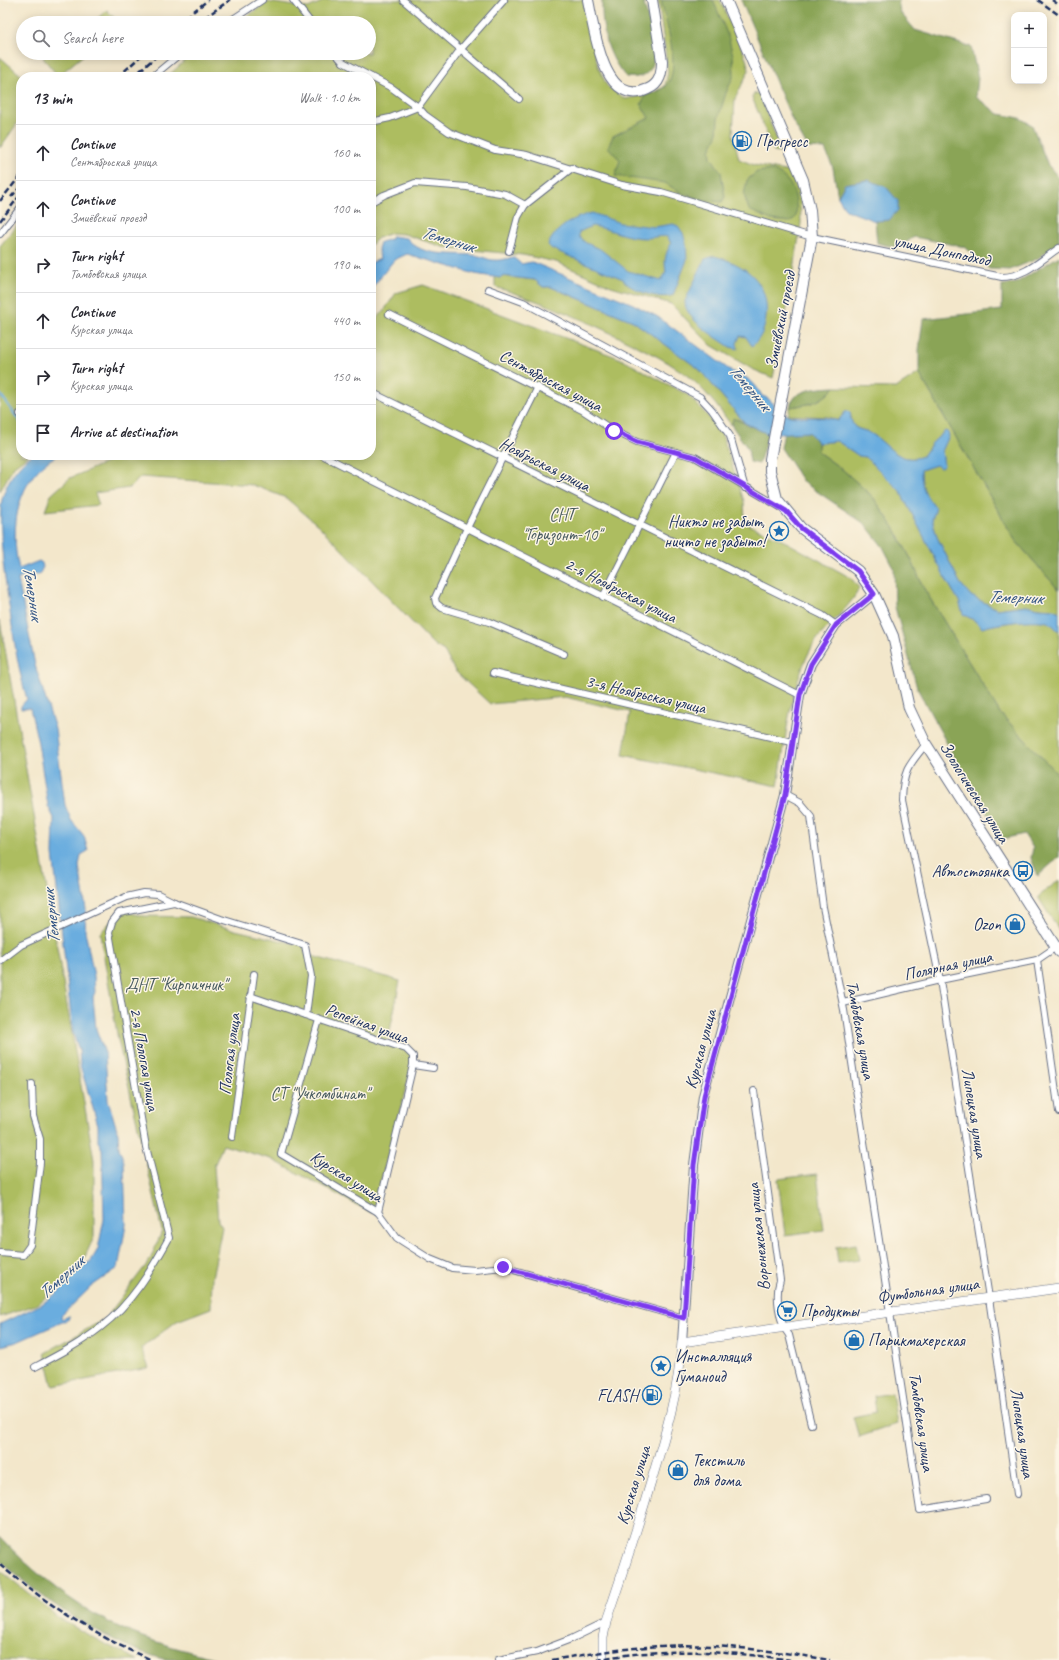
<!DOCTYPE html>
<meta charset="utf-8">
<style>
body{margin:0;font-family:Caveat,sans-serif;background:#f7f7f7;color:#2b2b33}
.controls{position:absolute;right:12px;top:12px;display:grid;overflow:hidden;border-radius:8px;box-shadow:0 2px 10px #0003}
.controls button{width:36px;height:36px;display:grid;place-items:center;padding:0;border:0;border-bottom:1px solid #e1e1e2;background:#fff;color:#2b2b33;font:20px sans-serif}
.stop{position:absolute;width:12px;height:12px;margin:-9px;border:3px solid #7c3aed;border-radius:50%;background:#fff}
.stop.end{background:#7c3aed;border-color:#fff;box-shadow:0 1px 4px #0008}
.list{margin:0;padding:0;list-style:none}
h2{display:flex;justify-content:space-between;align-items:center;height:52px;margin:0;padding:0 16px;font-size:17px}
h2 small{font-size:13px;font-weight:400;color:#7c7c81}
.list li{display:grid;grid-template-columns:26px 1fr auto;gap:12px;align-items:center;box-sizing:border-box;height:56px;padding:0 16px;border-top:1px solid #e1e1e2}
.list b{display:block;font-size:15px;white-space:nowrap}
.list p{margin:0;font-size:13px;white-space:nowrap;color:#7c7c81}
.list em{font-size:13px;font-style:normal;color:#7c7c81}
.icon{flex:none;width:22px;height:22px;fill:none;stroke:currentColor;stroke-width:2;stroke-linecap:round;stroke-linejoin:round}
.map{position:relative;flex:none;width:1059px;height:1660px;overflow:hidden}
.search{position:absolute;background:#fff;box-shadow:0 2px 10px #0003;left:16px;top:16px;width:360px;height:44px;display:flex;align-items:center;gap:10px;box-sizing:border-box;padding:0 14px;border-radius:22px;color:#7c7c81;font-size:15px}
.panel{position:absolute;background:#fff;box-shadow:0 2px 10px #0003;left:16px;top:72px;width:360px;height:388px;border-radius:16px}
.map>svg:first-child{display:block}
.green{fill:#adbd60;stroke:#64765f}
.forest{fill:#8aa456;stroke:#526a5a}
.water{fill:#6baddf;stroke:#436e9e;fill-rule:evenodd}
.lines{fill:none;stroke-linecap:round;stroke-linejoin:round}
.stream{stroke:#6baddf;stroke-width:2.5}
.minor-casing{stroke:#676f84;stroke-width:8}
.tertiary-casing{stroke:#676f84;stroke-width:10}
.secondary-casing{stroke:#676f84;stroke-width:10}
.primary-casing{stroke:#676f84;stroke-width:12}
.minor{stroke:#fff;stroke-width:6}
.tertiary{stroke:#fff;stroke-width:8}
.secondary{stroke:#fff;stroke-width:9}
.primary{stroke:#fff;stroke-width:10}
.rail{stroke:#1b2f5e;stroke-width:2.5;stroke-dasharray:6 3;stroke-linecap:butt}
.route{stroke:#7c3aed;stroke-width:5}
.labels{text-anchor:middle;stroke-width:3;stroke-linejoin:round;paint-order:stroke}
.poi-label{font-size:17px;fill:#1b2f5e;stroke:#fcf5e5;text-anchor:start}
.street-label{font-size:17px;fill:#1b2f5e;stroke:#fcf5e5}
.park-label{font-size:17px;fill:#475a5f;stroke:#fcf5e5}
.water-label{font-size:18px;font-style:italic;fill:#335585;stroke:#fcf5e5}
</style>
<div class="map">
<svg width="1059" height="1660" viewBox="0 0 1059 1660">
<rect width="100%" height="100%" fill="#fcf5e5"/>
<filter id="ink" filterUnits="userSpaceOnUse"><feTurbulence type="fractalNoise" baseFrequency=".025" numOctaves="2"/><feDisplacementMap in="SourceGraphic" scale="8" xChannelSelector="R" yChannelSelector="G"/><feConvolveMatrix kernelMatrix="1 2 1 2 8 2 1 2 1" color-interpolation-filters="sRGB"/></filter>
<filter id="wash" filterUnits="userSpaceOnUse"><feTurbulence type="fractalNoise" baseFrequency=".012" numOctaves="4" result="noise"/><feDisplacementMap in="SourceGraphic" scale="16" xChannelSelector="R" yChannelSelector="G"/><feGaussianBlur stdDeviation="0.9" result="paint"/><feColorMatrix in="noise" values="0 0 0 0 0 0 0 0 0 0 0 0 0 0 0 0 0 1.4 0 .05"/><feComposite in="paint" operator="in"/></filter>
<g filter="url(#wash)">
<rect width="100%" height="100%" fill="#f3e7cb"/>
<!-- green -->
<g class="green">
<path d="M 326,0 L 583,0 L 598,66 L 607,86 L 625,99 C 639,96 653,95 665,86 L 668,72 L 658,0 L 720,0 L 746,58 L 749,70 L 735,99 L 733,134 L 739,159 L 754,165 L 790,172 L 800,197 L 801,223 L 792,283 L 773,378 L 752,369 L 711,345 L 671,304 L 611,286 L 556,262 L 523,255 L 443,247 L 404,234 L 391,233 L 378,238 L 371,245 L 371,77 L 167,77 L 193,53 L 369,53 L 369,23 L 237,23 L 268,2 L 308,8 Z"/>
<polygon points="107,10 119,23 92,23"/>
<polygon points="50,53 86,53 58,76 43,58"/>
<polygon points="0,57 23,77 21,77 21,118 0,148"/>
<polygon points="755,93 759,94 781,150 778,153 774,152 752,97"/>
<polygon points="21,220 21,455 29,455 14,466 0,491 0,246"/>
<path d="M 502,276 L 535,280 L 543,287 L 551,287 L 633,321 L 699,369 L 745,423 L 737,419 L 732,421 L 732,426 C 721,411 709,395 695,382 C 673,363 645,350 619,337 C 578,317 538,300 495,287 L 495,277 L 500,278 Z"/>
<path d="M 423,285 L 619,358 L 688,395 L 720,429 L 744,501 L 745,523 L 788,543 L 851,578 L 859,588 C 853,605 823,629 813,645 C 789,687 786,740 778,786 L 623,755 L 630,712 L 565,697 L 490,704 L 455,671 L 444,651 L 434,645 L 319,526 L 286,498 L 253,485 L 141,477 L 129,488 L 95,493 L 99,505 L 45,511 L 51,495 L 70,478 L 124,455 L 371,455 L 371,324 L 383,312 L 396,293 Z"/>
<path d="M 919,373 L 1015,540 L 1059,590 L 1059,612 L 1053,609 L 1038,608 L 1026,605 L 997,609 L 971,596 L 960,583 L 937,537 L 932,519 L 936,508 C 925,497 921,486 921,470 L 936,465 L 943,459 L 942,451 L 949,436 L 945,431 L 932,443 L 923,456 C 898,466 887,442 870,433 C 865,430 859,430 855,427 C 851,423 851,417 850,412 L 846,411 L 838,421 L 829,417 L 788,415 L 790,407 C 811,404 820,403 835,387 L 896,388 Z"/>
<path d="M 837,441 L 859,456 L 866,457 L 900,491 L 947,581 L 959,601 L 963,614 L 977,622 L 982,628 C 994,624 1038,616 1050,623 C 1053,625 1056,629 1059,631 L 1059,776 L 1000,713 L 923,587 L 912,561 L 895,529 L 873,497 L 843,470 L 818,452 L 818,443 Z"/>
<polygon points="0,620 94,1160 94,1237 81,1265 38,1304 0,1317"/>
<polygon points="1059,880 1059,930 1038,897"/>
<polygon points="121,911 144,916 191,917 235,930 305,946 305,954 400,981 388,1041 416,1051 372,1213 271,1159 223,1145 214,1166 218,1221 222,1227 212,1278 211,1308 177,1321 141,1348 149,1368 53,1386 45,1353 105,1319 150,1260 162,1231 118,1040 100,933"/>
<polygon points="817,1174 824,1230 785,1235 778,1179"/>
<polygon points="856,1244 859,1260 838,1263 836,1247"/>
<polygon points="892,1393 897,1424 859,1437 853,1417 876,1412 874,1396"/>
<polygon points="0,1570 60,1619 103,1643 138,1660 0,1660"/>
</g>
<!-- forest -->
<g class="forest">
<path d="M 602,0 L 643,0 C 649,26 673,82 626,77 C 607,56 601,28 602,0 Z"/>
<path d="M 661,0 L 713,0 L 728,36 L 733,55 L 734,75 L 726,93 L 718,119 L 717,136 L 710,150 L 711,157 L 721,172 L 725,197 L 722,202 L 706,201 L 681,193 L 665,183 L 615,176 L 620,160 L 608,147 L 613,136 L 649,118 L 641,104 L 646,95 C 653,93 661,91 666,86 C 682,68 665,21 661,0 Z"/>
<polygon points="741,0 898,0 900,12 915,30 971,47 978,78 976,97 999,114 1020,118 1032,125 1048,165 1059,178 1059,243 1037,259 1010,270 989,269 965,247 914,237 898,248 877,243 875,221 889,220 868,180 845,184 838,197 833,168 825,149 808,148 793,122"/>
<path d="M 771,170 C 793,178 798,196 796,217 L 790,222 L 771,220 L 749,210 L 744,195 L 747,180 L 757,172 Z"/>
<polygon points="1059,256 1059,590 1015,540 919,373 919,350 923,319 1002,310 1002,285 1016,283"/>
<path d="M 835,387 C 820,403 811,404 790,407 C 793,388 820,388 835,387 Z"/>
<polygon points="733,418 768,434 759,464 750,462 748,449 732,426"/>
<polygon points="784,432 809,432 818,443 818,452 843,470 873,497 895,529 912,561 923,587 1000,713 1059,776 1059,857 1038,876 1031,858 1033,848 1024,834 1002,839 958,764 917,688 895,607 894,568 883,547 865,524 803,482 781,448"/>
<path d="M 0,1537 C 28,1567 60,1594 96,1615 C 134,1638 179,1649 221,1660 C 206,1660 176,1660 163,1659 C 107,1643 42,1601 0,1560 Z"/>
</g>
<!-- water -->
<g class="water">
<polygon points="868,180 886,187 898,201 898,210 889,220 875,221 846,210 838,197 845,184"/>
<path d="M 592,213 L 620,223 L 654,227 L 673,224 L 678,226 L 683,233 L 686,244 L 687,260 L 673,295 C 661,301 629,290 623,279 L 552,249 L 548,245 C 555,228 574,217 592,213 ZM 592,226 C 612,229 625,238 646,238 C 653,238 661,235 668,237 L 671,244 C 665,254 664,261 666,272 L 661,281 L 628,271 L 600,249 L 586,243 L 579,237 L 579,232 Z"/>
<path d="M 392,236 L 407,238 C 422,259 456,252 479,256 C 484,257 488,260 493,260 C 500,261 507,258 514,258 L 521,264 L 532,262 L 633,304 L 658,317 L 731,371 C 746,376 755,382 762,396 C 772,398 777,411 787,415 C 800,420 821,414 838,421 L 846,411 L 850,412 C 851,417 851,423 855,427 C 859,430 865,430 870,433 C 887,442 898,466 923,456 L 932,443 L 945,431 L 948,432 L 949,436 L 942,451 L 944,466 L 940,468 L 936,465 L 921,470 C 921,486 925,497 936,508 L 932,519 L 937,537 L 960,583 L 971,596 L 997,609 L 1026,605 L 1038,608 L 1053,609 L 1059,612 L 1059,631 C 1056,629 1053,625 1050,623 C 1038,617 993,624 982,628 L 977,622 L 963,614 L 959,601 L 947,581 L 900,491 L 866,457 L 859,456 L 837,441 L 818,443 L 809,432 L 768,434 L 745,423 L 699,369 L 633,321 L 551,287 L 543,287 L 535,280 L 502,276 L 500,278 L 475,274 L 407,254 L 394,260 L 371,289 L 371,263 L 380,259 L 378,249 L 380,242 L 391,239 Z"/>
<path d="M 714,256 C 745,264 770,282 766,317 C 765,328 761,339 752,346 L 746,337 L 740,336 L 737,343 L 738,349 L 730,347 C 716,337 684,319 685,301 L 705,259 Z"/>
<path d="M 32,455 L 58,455 C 17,476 9,527 19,569 L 39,561 L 42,563 L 43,567 L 39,575 L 30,574 L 18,579 L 35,665 L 55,729 L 65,805 L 71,820 L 84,836 L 88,851 L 81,855 L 79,866 L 86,909 L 85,931 L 94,976 L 95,992 L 93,997 L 96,1029 L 105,1053 L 108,1100 L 118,1133 L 119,1148 L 124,1162 L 126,1225 L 118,1268 L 92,1286 L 61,1316 L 62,1319 L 69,1316 L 69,1319 L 17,1342 L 0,1346 L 0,1324 L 42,1304 L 58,1292 L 83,1266 L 91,1261 L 98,1249 L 104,1219 L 102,1149 L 98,1141 L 98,1125 L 80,1065 L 79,1050 L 73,1033 L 53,854 L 54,818 L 48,806 L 38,743 L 30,708 L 21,709 L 21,706 L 27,699 C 17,666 13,632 8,598 C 3,568 0,536 1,505 C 4,485 16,466 32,455 Z"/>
</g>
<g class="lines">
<!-- stream -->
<polyline class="stream" points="0,394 21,423"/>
</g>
</g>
<g filter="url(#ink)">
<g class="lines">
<!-- minor casing -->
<g class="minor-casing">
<g id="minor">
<polyline points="293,0 311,23"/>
<polyline points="403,0 519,99"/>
<polyline points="227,23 262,0"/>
<polyline points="335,53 343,62 371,77"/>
<polyline points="152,77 181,53"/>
<path d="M 371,77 L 392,88 L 418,107 L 425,115 L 449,132 L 495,150 L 527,155 L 622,185 L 661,192 L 812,237 L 1002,277 C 1024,277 1041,260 1059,248"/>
<polyline points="371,122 390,118 418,107 460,50 504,0"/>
<polyline points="371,202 384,195 415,183 467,187 505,194 525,205"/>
<polyline points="0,234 21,207"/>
<polyline points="509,251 518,217 525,205 572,168"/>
<polyline points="488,289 523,302 700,397 712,410 730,436 745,488"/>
<polyline points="389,314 582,410 614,431 637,442 695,457 782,508"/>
<polyline points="538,387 467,528 435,598 436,603 442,608 489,622 564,654"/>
<polyline points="371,392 822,615 836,625"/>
<polyline points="20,414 21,414"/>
<polyline points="322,455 800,695"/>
<polyline points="603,597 676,452"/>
<polyline points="493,673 792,742"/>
<path d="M 926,744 C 908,766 903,771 902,800 L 940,980 L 989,1298 L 1017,1494"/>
<polyline points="785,795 800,803 811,816 823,907 844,1010 920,1510 986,1499"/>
<polyline points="1037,960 1059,1112"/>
<polyline points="0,961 21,945 126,897 144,893 158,894 174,902 221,919 305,945 311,976 306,1015"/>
<polyline points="250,996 406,1049 413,1056 413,1065 378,1212"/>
<polyline points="843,1003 940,980 1037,960 1056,947"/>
<polyline points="319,1020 281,1154 378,1212 397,1238 430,1259 452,1268 475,1270 503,1267 684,1318"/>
<polyline points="413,1065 433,1068"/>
<path d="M 754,1091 L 780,1280 C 775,1295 779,1323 789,1335 L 811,1424"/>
<polyline points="232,1137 254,974"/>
<polyline points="0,1253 23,1255 30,1245 40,1163 40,1139 33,1116 32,1084"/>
<path d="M 35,1367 C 58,1355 81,1343 101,1327 C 131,1304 151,1271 169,1238 L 146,1147 L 109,932 L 112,922 L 119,913 L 174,902"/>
<polyline points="498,1660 537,1652 571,1639 606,1622"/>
</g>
</g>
<!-- tertiary casing -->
<g class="tertiary-casing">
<polyline id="tertiary" points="682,1342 694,1165 703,1096 785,795 800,695 811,664 836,625 874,594"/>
</g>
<!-- secondary casing -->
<g class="secondary-casing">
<path id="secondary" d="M 603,1660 L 603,1638 L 606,1622 C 622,1575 637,1529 651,1482 C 665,1436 679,1390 682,1342 L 1059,1288"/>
</g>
<!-- primary casing -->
<g class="primary-casing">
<g id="primary">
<path d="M 588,0 C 594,28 603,110 648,89 C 660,84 662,73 662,61 L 652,0"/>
<polyline points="726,0 803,180 810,210 812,237 770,459 770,471 777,499 801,528 858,571 874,594 893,636 909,708 926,744 1059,952"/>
</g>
</g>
<!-- minor -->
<use href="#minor" class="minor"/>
<!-- tertiary -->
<use href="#tertiary" class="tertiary"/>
<!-- secondary -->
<use href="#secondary" class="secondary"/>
<!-- primary -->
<use href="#primary" class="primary"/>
<!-- rail -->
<g class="rail">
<polyline points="1038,0 1059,15"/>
<polyline points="1052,0 1059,5"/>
<polyline points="179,23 208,0"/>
<polyline points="197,23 230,0"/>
<polyline points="118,77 144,53"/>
<polyline points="133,77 160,53"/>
<polyline points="11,197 21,186"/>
<polyline points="0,201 21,175"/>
<polyline points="0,221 21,194"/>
<path d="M 0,1565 C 47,1604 96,1637 152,1660"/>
<path d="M 552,1660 C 588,1654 624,1648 661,1646 C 714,1643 777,1651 830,1660"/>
<path d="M 597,1660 C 653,1647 733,1651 790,1660"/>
</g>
</g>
</g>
<g class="lines" filter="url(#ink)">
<!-- route -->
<polyline class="route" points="503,1267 684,1318 694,1165 704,1096 785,795 800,695 811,664 836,625 874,594 858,571 801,528 786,511 695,457 637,442 614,431"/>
</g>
<!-- icons -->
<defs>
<g id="fuel-ring" transform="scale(1)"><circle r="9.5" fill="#fcf5e5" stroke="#1f6fb2" stroke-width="1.5"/><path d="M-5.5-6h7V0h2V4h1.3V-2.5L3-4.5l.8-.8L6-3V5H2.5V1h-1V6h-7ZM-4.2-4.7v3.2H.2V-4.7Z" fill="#1f6fb2"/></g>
<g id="sight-ring" transform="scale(1)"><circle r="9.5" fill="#fcf5e5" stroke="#1f6fb2" stroke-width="1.5"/><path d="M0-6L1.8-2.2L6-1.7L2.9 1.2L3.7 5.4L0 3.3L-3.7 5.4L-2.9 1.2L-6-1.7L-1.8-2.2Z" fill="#1f6fb2"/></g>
<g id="bus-ring" transform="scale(1)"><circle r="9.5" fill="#fcf5e5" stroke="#1f6fb2" stroke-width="1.5"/><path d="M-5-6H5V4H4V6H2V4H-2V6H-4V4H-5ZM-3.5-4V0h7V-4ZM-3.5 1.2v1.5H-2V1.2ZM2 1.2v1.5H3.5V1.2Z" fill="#1f6fb2"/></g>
<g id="shop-ring" transform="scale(1)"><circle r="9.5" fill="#fcf5e5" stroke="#1f6fb2" stroke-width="1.5"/><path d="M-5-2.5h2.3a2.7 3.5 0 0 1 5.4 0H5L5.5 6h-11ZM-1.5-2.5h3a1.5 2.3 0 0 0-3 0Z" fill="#1f6fb2"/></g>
<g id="supermarket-ring" transform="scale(1)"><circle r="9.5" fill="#fcf5e5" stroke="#1f6fb2" stroke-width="1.5"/><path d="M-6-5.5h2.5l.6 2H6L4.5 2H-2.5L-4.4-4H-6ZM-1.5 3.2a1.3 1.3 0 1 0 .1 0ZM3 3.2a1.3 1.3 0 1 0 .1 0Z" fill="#1f6fb2"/></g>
</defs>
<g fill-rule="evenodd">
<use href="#fuel-ring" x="742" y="141"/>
<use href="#sight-ring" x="779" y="531"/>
<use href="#bus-ring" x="1023" y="871"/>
<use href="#shop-ring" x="1015" y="924"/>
<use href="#supermarket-ring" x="787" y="1311"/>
<use href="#shop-ring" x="854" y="1340"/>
<use href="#sight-ring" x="661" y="1366"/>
<use href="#fuel-ring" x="652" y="1395"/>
<use href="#shop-ring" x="678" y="1470"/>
</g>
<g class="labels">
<!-- poi labels -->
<g class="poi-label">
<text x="756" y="147">Прогресс</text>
<text x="765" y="527" text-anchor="end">Никто не забыт,<tspan x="765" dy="20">ничто не забыто!</tspan></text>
<text x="1009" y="877" text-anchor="end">Автостоянка</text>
<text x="1001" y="930" text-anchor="end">Ozon</text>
<text x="801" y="1317">Продукты</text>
<text x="868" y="1346">Парикмахерская</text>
<text x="675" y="1362">Инсталляция<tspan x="675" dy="20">Гуманоид</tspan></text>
<text x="638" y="1401" text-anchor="end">FLASH</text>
<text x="692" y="1466">Текстиль<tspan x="692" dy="20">для дома</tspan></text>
</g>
<!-- street labels -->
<g class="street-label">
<text transform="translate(942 250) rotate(12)" y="6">улица Донподход</text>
<text transform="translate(780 320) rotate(-79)" y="6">Змиёвский проезд</text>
<text transform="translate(551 380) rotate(28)" y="6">Сентябрьская улица</text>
<text transform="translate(545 464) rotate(27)" y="6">Ноябрьская улица</text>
<text transform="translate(621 590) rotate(27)" y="6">2-я Ноябрьская улица</text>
<text transform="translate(646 694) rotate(13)" y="6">3-я Ноябрьская улица</text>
<text transform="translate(975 792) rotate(58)" y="6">Зоологическая улица</text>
<text transform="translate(948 965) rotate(-12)" y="6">Полярная улица</text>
<text transform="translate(367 1023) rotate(20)" y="6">Репейная улица</text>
<text transform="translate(861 1030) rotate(80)" y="6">Тамбовская улица</text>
<text transform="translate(700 1049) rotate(-75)" y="6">Курская улица</text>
<text transform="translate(229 1054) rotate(-83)" y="6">Пологая улица</text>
<text transform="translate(145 1059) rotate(80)" y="6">2-я Пологая улица</text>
<text transform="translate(975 1113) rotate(81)" y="6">Липецкая улица</text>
<text transform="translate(347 1176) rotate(32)" y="6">Курская улица</text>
<text transform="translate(758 1237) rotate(-96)" y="6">Воронежская улица</text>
<text transform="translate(928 1290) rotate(-8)" y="6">Футбольная улица</text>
<text transform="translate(922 1422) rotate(82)" y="6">Тамбовская улица</text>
<text transform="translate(1023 1433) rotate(82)" y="6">Липецкая улица</text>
<text transform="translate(633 1485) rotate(-73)" y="6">Курская улица</text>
</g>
<!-- park labels -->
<g class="park-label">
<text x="562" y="520">СНТ<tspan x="562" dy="20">"Горизонт-10"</tspan></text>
<text x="176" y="990">ДНТ "Кирпичник"</text>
<text x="320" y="1099">СТ "Учкомбинат"</text>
</g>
<!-- water labels -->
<g class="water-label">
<text transform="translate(448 239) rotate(17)" y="6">Темерник</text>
<text transform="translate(750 387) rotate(50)" y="6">Темерник</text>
<text transform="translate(33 593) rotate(81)" y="6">Темерник</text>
<text transform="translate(1015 597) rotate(2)" y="6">Темерник</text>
<text transform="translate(51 917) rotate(-96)" y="6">Темерник</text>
<text transform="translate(61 1277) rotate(-42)" y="6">Темерник</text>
</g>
</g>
</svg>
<div class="controls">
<button>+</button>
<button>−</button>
</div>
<div class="stop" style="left:614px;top:431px"></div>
<div class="stop end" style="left:503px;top:1267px"></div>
<div class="search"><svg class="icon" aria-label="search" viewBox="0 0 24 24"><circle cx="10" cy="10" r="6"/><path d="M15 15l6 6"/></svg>Search here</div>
<section class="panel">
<h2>13 min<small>Walk · 1.0 km</small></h2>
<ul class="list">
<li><svg class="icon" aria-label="ahead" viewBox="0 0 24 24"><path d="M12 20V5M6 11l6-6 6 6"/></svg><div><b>Continue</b><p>Сентябрьская улица</p></div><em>160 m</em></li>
<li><svg class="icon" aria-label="ahead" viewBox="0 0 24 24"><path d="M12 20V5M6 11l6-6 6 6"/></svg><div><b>Continue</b><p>Змиёвский проезд</p></div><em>100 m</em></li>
<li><svg class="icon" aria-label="right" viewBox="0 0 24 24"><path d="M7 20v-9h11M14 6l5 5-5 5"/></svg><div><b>Turn right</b><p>Тамбовская улица</p></div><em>190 m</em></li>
<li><svg class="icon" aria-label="ahead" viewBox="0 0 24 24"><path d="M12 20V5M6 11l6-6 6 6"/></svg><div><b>Continue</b><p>Курская улица</p></div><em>440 m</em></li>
<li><svg class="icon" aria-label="right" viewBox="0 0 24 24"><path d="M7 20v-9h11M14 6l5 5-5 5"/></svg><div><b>Turn right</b><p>Курская улица</p></div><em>150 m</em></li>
<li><svg class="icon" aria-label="arrive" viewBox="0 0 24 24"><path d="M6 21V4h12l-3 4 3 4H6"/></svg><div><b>Arrive at destination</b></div></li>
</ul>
</section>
</div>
